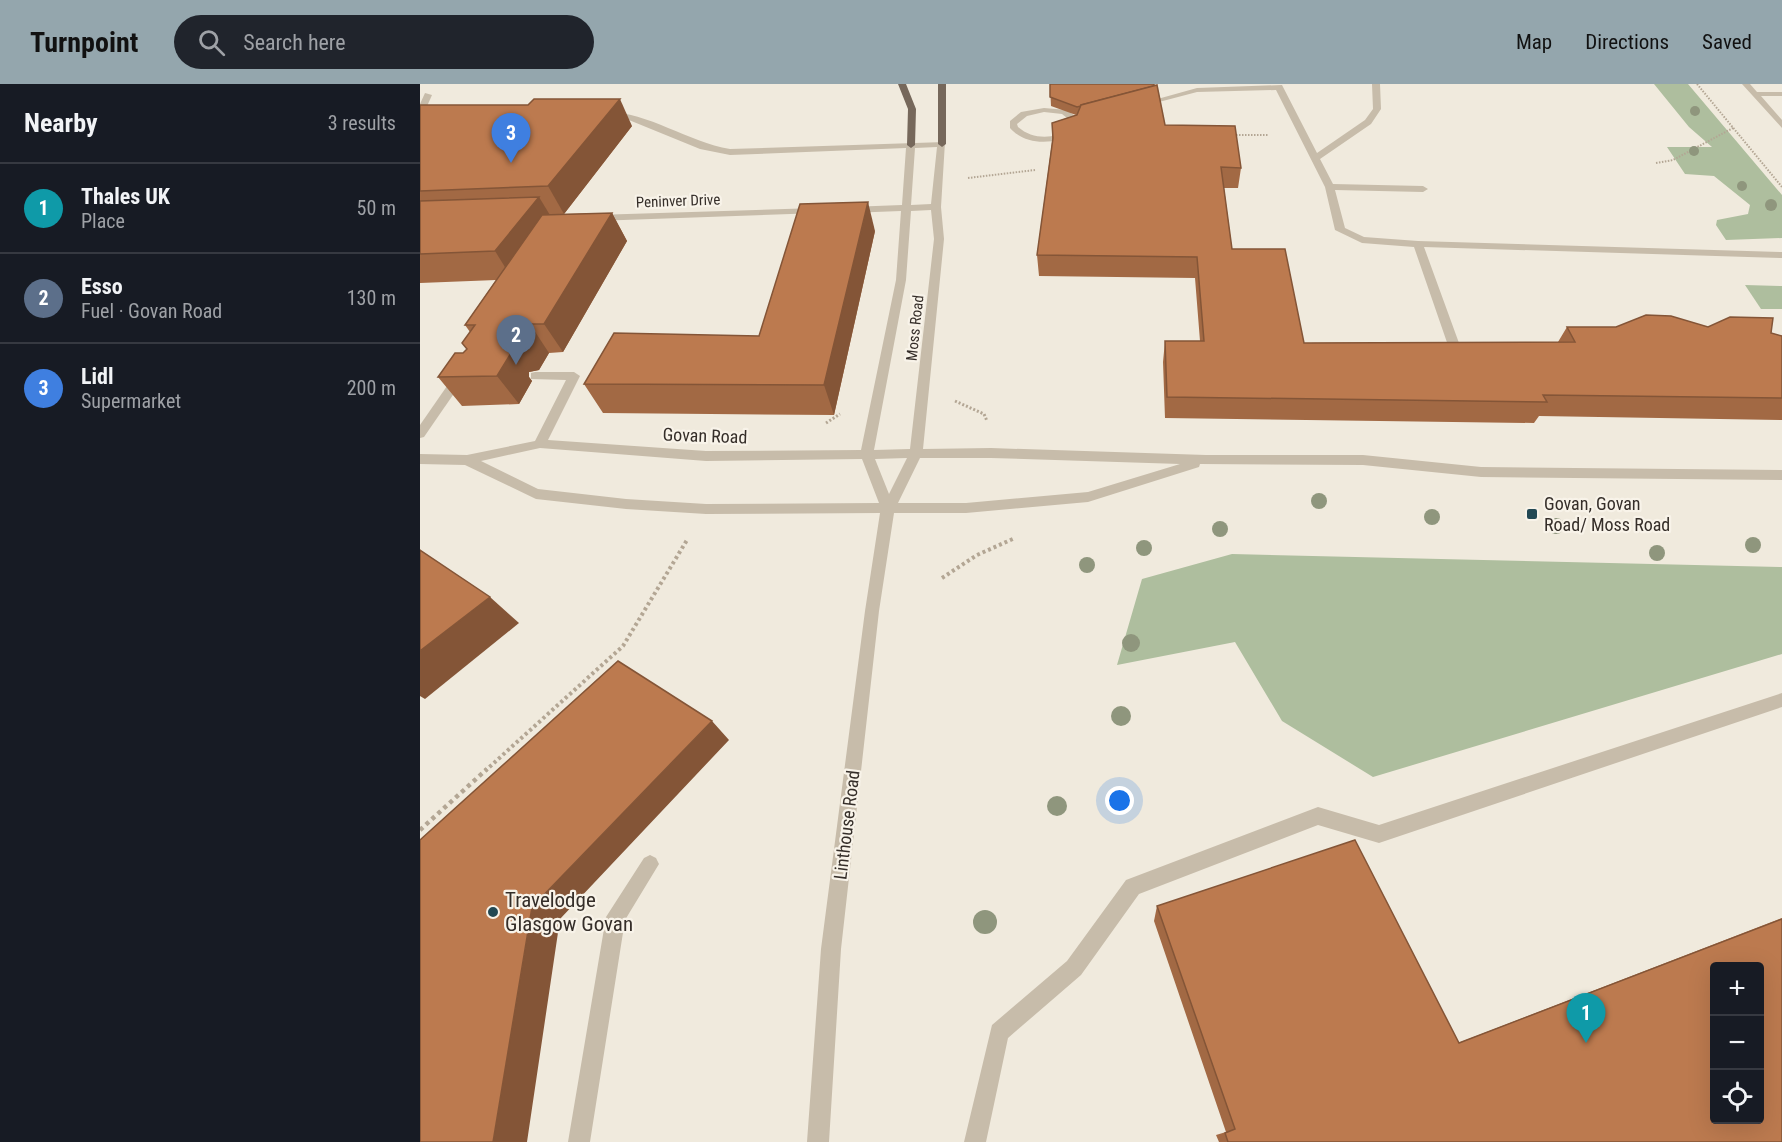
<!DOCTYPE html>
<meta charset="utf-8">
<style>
body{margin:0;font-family:"Roboto Condensed",sans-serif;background:#20242c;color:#f1f3f6}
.controls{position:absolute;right:18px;bottom:18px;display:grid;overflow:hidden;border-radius:6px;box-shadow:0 6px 24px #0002}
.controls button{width:54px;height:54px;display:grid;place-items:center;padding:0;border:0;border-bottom:2px solid #363941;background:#171b24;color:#f1f3f6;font:30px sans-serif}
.you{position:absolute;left:700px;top:717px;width:21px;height:21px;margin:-15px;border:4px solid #fff;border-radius:50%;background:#1a73e8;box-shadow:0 0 0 9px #1a73e833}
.badge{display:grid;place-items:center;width:39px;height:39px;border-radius:50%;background:#94a6ad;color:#fff;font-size:20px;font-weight:700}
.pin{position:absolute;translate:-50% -50px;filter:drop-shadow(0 2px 3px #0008)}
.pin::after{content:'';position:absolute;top:32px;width:21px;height:18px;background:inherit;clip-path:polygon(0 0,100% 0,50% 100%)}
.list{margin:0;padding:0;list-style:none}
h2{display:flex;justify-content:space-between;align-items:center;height:78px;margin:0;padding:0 24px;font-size:26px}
h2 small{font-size:20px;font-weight:400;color:#9ea1a6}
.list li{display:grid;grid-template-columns:39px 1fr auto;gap:18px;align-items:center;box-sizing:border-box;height:90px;padding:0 24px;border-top:2px solid #363941}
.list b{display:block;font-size:22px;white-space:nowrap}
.list p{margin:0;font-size:20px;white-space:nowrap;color:#9ea1a6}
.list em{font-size:20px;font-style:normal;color:#9ea1a6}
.icon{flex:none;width:33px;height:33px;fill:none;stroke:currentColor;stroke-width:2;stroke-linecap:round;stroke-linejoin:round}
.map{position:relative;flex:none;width:1362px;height:1058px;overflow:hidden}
header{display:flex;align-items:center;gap:36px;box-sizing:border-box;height:84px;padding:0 30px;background:#94a6ad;color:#111}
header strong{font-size:28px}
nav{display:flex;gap:33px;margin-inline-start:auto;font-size:21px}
.search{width:420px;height:54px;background:#20242c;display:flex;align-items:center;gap:15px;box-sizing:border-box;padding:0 21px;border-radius:33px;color:#9ea1a6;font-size:22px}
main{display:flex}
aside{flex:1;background:#171b24}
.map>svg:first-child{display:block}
.green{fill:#aebe9e}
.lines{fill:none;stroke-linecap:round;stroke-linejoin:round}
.path-far3{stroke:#b3a694;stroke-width:2;stroke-dasharray:1.5 1.5;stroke-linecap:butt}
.path-far2{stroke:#b3a694;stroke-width:3;stroke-dasharray:2 2;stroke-linecap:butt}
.path-far1{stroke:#b3a694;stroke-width:4;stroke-dasharray:3 3;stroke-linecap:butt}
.path{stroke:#b3a694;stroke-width:4.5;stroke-dasharray:4 4;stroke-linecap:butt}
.minor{fill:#c7bcaa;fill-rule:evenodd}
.major{fill:#76685b;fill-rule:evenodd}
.tree{fill:#8f967d}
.wall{fill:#a26944}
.shaded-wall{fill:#845537}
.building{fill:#bc7a4f;stroke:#845537;stroke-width:1.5;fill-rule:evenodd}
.poi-dot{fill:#224853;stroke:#f8f3e9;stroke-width:2}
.labels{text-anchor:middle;stroke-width:4.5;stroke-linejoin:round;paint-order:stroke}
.far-street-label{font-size:15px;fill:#352e29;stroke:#f8f3e9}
.street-label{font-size:18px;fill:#352e29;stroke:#f8f3e9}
.poi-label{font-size:18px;fill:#352e29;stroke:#f8f3e9;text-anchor:start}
.near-poi-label{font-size:21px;fill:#352e29;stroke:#f8f3e9;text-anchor:start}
</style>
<header>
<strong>Turnpoint</strong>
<div class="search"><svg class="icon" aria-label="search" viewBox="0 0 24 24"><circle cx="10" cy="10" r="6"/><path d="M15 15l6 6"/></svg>Search here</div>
<nav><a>Map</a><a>Directions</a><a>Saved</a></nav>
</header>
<main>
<aside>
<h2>Nearby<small>3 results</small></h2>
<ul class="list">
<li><span class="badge" style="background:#0f9aa8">1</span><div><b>Thales UK</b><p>Place</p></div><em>50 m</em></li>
<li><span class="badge" style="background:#5c6f8a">2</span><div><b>Esso</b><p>Fuel · Govan Road</p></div><em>130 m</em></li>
<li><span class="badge" style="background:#3f7fe0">3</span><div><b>Lidl</b><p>Supermarket</p></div><em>200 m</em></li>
</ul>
</aside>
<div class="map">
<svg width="1362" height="1058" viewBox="0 0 1362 1058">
<rect width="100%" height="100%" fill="#f0eadd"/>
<!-- green -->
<g class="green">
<polygon points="1234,0 1268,0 1362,111 1362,154 1306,156 1296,141 1297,136 1328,130 1330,121 1294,92 1265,90 1247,63 1292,63 1269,43"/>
<polygon points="1325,201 1362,202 1362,225 1341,225"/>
<polygon points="812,470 1362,483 1362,570 953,693 862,637 815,558 697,581 722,495"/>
</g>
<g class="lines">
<!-- path-far3 -->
<g class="path-far3">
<polyline points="1277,0 1362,103"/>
<polyline points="813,51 848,51"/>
<polyline points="1236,79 1253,76 1313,44"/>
<polyline points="548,94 615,86"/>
</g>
<!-- path-far2 -->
<g class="path-far2">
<polyline points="535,317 564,330 567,337"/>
<polyline points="406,339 420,330"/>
</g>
<!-- path-far1 -->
<g class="path-far1">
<polyline points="522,494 557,471 595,454"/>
<polyline points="65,687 203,562 267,456"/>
</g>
<!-- path -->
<polyline class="path" points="0,746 67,685"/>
<!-- minor -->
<g class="minor">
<polygon points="952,0 960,0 961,25 951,40 900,75 913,100 1003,102 1008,105 1003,108 915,106 925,144 944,153 998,157 1362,168 1362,174 1004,163 1043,270 1037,274 1031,270 994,163 942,159 915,146 905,103 856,6 777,8 720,23 716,21 777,4 862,1 897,69 945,36 953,25"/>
<polygon points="1322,0 1330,0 1337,8 1362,8 1362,12 1341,12 1362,36 1362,44"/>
<polygon points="5,9 12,11 4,29 0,32 0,20"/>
<path d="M 624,24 L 647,26 L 659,35 L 657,49 C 636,60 607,63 590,44 L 590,37 L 601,28 ZM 624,28 L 642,30 L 652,38 L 650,46 C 633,55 613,56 598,43 L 597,40 L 607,32 Z"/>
<path d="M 187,28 C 228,28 268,58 310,65 L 525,58 L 521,123 L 524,155 L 503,365 L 571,364 L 786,371 L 943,371 L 1061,383 L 1362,386 L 1362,396 L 1061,393 L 943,381 L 780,380 L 779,383 L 668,418 L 546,429 L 474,429 L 459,527 L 421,865 L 409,1058 L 387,1058 L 401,865 L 445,527 L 460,429 L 286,430 L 206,425 L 116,415 L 45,381 L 0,380 L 0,370 L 47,371 L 115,357 L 146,296 L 111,295 L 111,289 L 115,288 L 154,288 L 160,292 L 128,356 L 286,367 L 441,366 L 476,196 L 481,127 L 429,129 L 424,126 L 429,123 L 482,121 L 486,64 L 310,71 L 280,65 L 204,34 L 184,33 L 184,29 ZM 517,63 L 511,120 L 491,121 L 495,64 ZM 511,126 L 514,155 L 490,365 L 454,366 L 486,196 L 491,127 ZM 120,364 L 286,377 L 442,375 L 459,419 L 286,420 L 206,415 L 118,405 L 61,377 ZM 487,374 L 469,410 L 455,375 ZM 500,374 L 571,374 L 760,380 L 668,408 L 546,419 L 478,419 Z"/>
<polygon points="396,124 399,125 399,129 175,137 170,134 175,131"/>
<polygon points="40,288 46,292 4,353 0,354 0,341 36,289"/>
<polygon points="1362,609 1362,623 959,759 898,741 719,810 661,891 588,954 566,1058 544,1058 572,941 647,877 706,796 898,723 959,741"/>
<polygon points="230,771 236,774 239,780 205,836 170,1058 148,1058 186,833 224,774"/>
</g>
<!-- major -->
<g class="major">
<polygon points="478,0 486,0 496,25 495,61 491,64 487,61 488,25"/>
<polygon points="518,0 526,0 526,60 522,63 518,60"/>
</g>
</g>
<!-- trees -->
<g class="tree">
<circle cx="1275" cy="27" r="5"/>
<circle cx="1274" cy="67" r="5"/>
<circle cx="1322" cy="102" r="5"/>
<circle cx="1351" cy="121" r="6"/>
<circle cx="899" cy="417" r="8"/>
<circle cx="1012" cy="433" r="8"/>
<circle cx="1136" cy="442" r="8"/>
<circle cx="800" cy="445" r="8"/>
<circle cx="1333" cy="461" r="8"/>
<circle cx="724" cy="464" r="8"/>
<circle cx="1237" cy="469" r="8"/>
<circle cx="667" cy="481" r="8"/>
<circle cx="711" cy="559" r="9"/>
<circle cx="701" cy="632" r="10"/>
<circle cx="637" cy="722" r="10"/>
<circle cx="565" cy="838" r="12"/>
</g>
<!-- wall -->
<g class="wall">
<polygon points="630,0 745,41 821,84 818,104 804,104 812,165 884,259 1138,258 1147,243 1288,243 1351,249 1362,252 1362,336 1119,332 1114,339 745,334 743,278 745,257 780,257 775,194 619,192 617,171 632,58 632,39 656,31 631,22"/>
<polygon points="0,21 212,42 144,130 192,129 207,157 143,268 129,269 119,286 109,288 109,293 112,297 99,320 42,322 18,293 47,265 50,248 45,241 76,196 0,199"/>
<polygon points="455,147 414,331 183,329 164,300 339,252"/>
<polygon points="737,822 1038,959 1362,834 1362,1058 799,1058 796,1051 806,1048 734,837"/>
</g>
<!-- shaded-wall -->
<g class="shaded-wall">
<polygon points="200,15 212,42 144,130 128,102"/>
<polygon points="119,113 136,141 93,196 75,167"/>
<polygon points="448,118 455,147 414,331 404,301"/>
<polygon points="192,129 207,157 143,268 124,240"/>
<polygon points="110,240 129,269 119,286 109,288 109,293 112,297 99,320 77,292 88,267 89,259"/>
<polygon points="70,513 99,539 5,615 0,612 0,567"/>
<polygon points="292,637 309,656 140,835 107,1058 73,1058 112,823"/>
</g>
<!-- building -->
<g class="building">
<polygon points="630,0 734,0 734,2 661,21 661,22 657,23 630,13"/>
<polygon points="737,1 745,41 815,42 821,84 801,83 812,165 865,165 884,259 1155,258 1147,243 1196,243 1226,231 1251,232 1288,243 1310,233 1353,234 1351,249 1362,252 1362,314 1123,311 1127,318 747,313 745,257 784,257 777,173 617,171 633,54 632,39 657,31 661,21"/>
<polygon points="114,15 200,15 128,102 0,107 0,21 108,21"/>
<polygon points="119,113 75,167 0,170 0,117"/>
<polygon points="448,118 404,301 164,300 194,249 339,252 380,120"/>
<polygon points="192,129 124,240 110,240 99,257 89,259 88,267 91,269 77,292 18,293 35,269 43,269 47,265 42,259 55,241 45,241 122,131"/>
<polygon points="0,466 70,513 0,567"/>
<polygon points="198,577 292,637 112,823 73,1058 0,1058 0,756"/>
<path d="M 935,756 L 1039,959 L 1362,835 L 1362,1058 L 808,1058 L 805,1049 L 815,1045 L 737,822 ZM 1294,882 L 1340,882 L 1340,1035 L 1294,1035 Z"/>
</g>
<!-- markers -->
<g class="poi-dot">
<rect x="1106" y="424" width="12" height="12" rx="3"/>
<circle cx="73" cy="828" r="6"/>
</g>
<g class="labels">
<!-- far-street labels -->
<g class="far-street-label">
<text transform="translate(258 117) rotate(-2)" y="5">Peninver Drive</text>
<text transform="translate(495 244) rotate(-84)" y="5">Moss Road</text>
</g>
<!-- street labels -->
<g class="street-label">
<text transform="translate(285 352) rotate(2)" y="6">Govan Road</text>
<text transform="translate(427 741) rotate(-83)" y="6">Linthouse Road</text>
</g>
<!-- poi labels -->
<g class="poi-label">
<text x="1124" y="426">Govan, Govan<tspan x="1124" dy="21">Road/ Moss Road</tspan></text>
</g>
<!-- near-poi labels -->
<g class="near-poi-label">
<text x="85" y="823">Travelodge<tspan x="85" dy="24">Glasgow Govan</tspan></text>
</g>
</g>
</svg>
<div class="controls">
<button>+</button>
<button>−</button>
<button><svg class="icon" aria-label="locate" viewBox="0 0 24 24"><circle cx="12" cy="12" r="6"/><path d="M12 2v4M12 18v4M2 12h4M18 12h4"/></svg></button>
</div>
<div class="you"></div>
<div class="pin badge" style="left:1166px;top:959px;background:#0f9aa8">1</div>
<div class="pin badge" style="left:96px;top:281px;background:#5c6f8a">2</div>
<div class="pin badge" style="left:91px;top:79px;background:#3f7fe0">3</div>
</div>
</main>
